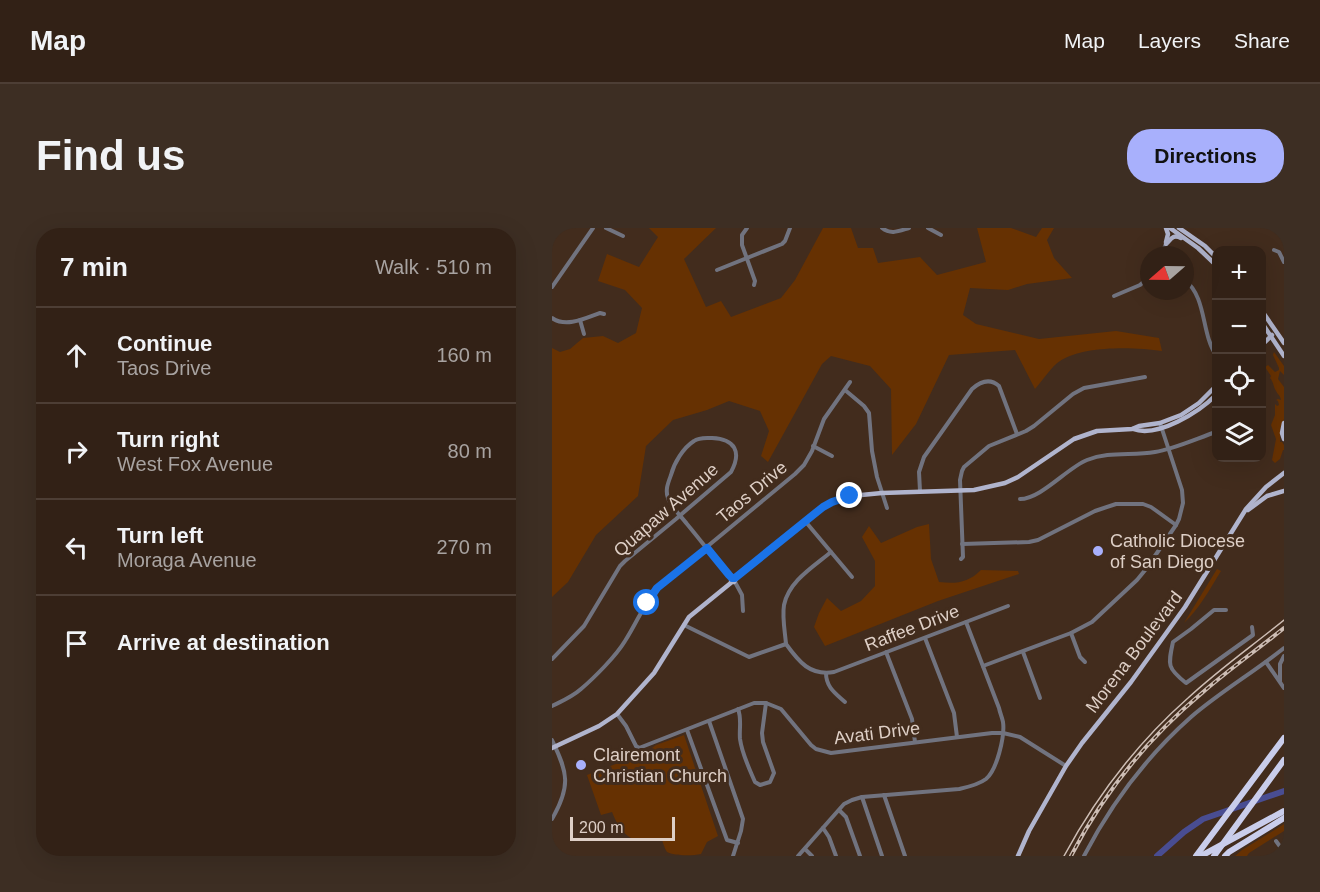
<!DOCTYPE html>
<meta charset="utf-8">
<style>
body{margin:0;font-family:Arial,sans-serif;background:#3d2e23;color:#f1f3f6}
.controls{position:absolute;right:18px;top:18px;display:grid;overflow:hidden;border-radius:12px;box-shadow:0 6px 24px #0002}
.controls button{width:54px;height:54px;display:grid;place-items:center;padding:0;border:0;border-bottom:2px solid #4d3e35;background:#322116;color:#f1f3f6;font:30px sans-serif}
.compass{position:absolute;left:588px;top:18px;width:54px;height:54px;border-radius:50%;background:#322116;box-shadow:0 6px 24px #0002;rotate:250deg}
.scale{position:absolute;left:18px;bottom:15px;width:105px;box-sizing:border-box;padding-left:6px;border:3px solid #decfc6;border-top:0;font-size:16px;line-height:21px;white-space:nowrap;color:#decfc6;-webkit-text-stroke:4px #422c1d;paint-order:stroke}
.stop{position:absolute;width:18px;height:18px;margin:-14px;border:4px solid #1a73e8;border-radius:50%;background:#fff}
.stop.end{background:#1a73e8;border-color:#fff;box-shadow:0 2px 6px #0008}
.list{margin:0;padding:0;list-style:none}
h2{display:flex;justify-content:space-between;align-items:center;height:78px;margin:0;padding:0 24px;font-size:26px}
h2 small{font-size:20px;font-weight:400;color:#a8a3a1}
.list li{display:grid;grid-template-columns:39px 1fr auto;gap:18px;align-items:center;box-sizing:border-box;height:96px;padding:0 24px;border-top:2px solid #4d3e35}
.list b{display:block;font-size:22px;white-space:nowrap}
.list p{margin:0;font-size:20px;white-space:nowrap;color:#a8a3a1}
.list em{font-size:20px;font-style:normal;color:#a8a3a1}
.icon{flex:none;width:33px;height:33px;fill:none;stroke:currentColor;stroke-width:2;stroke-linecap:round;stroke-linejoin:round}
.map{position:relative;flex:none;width:732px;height:628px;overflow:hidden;border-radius:24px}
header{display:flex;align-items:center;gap:36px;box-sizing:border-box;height:84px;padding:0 30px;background:#322116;border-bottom:2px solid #4d3e35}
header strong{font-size:28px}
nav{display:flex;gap:33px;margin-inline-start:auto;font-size:21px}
.intro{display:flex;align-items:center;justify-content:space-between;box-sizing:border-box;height:144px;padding:0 36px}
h1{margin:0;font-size:42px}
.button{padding:15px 27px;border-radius:24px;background:#a8b0fc;color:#111;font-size:21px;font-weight:700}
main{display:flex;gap:36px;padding:0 36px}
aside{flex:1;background:#322116;border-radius:24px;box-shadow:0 6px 24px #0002}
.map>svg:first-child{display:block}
.green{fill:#663102}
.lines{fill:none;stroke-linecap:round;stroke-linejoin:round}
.river{stroke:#494d92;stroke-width:6}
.minor{stroke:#71737f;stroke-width:4}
.major{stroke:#b0b4cd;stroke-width:4.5}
.highway{stroke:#c9cdeb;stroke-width:6}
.tram{stroke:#cdbdb4;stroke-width:1.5}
.rail-casing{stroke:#cdbdb4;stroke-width:4}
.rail{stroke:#422c1d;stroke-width:1.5;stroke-dasharray:4.5;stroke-linecap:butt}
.route{stroke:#1a73e8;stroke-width:8}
.poi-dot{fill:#a8b0fc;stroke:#422c1d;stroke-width:2}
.labels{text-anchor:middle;stroke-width:6;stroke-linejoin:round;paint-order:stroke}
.street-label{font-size:18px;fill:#decfc6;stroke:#422c1d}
.poi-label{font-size:18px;fill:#decfc6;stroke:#422c1d;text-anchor:start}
</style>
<header>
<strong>Map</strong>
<nav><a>Map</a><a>Layers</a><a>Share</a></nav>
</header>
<div class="intro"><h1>Find us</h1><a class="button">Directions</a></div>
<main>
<aside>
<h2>7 min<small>Walk · 510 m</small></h2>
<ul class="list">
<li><svg class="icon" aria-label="ahead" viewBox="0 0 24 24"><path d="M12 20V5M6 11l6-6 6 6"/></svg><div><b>Continue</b><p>Taos Drive</p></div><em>160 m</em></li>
<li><svg class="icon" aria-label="right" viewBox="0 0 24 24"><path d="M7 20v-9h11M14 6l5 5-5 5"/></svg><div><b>Turn right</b><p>West Fox Avenue</p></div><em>80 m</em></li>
<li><svg class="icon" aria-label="left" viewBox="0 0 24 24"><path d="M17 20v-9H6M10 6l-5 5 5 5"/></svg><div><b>Turn left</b><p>Moraga Avenue</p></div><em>270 m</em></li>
<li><svg class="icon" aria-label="arrive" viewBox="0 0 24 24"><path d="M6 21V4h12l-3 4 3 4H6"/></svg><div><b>Arrive at destination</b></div></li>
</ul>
</aside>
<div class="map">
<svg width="732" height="628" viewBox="0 0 732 628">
<rect width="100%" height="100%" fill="#422c1d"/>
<!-- green -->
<g class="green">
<path d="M 97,0 L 164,0 L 132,31 L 154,79 L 169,73 L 179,89 L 229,70 L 243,52 L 271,0 L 299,0 L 306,20 L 321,20 L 326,35 L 368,29 L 385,47 L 434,34 L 425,0 L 459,0 L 484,9 L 490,0 L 502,0 L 495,12 L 502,30 L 520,50 L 475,56 L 456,62 L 418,60 L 411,87 L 424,96 L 487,111 L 564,103 L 607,110 L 610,123 C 583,119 532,117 508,133 C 500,138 490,153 483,161 L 463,122 L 397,127 L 364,196 L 340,227 L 339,161 L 318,138 L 279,128 L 270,136 L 216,234 L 209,228 L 217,203 L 208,183 L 177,173 L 155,182 L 121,192 L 94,218 L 86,268 L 44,307 L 16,354 L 0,369 L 0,120 L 8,124 L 18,121 L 31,110 L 51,108 L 66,115 L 84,105 L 90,80 L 73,62 L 46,53 L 55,26 L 87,39 L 106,9 Z"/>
<path d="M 722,124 L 732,138 L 732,147 L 728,143 L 726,151 L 732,159 L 732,191 L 728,201 L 728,214 L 730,214 L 732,217 L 732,222 L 731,222 L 728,231 L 723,235 L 720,232 L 724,211 L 719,197 L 723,187 L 723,176 L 725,178 L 727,177 L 726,173 L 724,172 L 726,171 L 729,172 C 728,167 726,167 724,163 C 721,158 722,155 718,150 L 719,148 L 713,139 L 716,137 L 723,144 L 727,142 L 727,140 L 721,127 Z"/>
<path d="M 377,296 L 379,331 L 387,354 C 404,356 416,355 429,342 L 466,343 L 467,346 L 386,373 L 273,418 L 262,399 L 267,385 L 275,370 L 289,383 L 309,373 L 323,358 L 323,333 L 310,309 L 317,298 L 329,315 L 365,299 Z"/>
<path d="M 665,341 L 669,343 C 658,361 647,381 632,395 Z"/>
<path d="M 132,507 L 166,608 L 155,614 L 149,626 C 140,628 122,628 115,624 C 112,620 111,613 109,610 C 82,618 70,609 60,584 L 49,587 L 35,547 L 100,522 L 100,520 L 104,517 Z"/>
<polygon points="732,596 732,603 697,625 695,628 683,628 690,622"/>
</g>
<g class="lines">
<!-- river -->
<polyline class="river" points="605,628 632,604 651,591 732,563"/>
<!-- minor -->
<g class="minor">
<polyline points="54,0 71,8"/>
<polyline points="195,0 190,7 190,17 203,53 202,57"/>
<path d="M 330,0 C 339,7 347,3 357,0"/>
<polyline points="376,0 389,7"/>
<polyline points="722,22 727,24 732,34"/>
<polyline points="609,27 614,16"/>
<polyline points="165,42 230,16 233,13 238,0"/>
<path d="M 633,52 C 655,70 649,105 664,127"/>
<polyline points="0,59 41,0"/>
<polyline points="562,68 588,57 597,49"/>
<path d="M 0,90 C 14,100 34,90 48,85 L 52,86"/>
<polyline points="28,92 32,106"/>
<polyline points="293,162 312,178 317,185 320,223 325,249 335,280"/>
<polyline points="261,218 280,228"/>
<path d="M 368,263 L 367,244 L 372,229 L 420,161 C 429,153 438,150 447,158 L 465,206"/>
<path d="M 468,271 C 489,271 515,240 535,232 C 557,223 580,228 603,224 C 622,221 646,210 664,204"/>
<polyline points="253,293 300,349"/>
<polyline points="410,316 477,314 486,312 543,283 564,276 591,276 599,279 624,297"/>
<polyline points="409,331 411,329 408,252 410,243 412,239 437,218 474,203 482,198 521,166 532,160 593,149"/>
<polyline points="183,354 190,367 191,383"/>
<path d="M 674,382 L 662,382 L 639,401 L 621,414 C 616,437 615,440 634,455 L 701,407 L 700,399"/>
<polyline points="132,397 197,429 234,416"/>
<polyline points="519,405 528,429 533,434"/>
<polyline points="373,410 402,485 405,509"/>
<path d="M 234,416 C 247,434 258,448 282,444 L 456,378"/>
<path d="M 234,416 C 233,404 230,389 232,377 C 237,353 261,339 279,324"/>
<polyline points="334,424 360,491 363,514"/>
<polyline points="471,424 488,470"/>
<path d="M 0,431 L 32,398 L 68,338 L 73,333 L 124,291 L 132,284 L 179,244 C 190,224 183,211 160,210 C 154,210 147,209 142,213 C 131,220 122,235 119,247 C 116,255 113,262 116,270 C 119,279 129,288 135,296 C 150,314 164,333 180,350"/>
<polyline points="714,434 732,460"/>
<polyline points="431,438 519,405 540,394 585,352 594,341 624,297 627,291 631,275 630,262 608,195"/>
<path d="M 274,445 C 274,459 283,465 293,474"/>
<polyline points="728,453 728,436 732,428"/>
<path d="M 0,478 C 10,473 20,469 29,461 C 42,450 64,428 73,413 C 84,396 92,376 105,360 L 243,246 L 252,237 L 260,223 L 272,191 L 298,154"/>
<path d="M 186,481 C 190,491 187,501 188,511 C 190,526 197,540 203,554 L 208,557 L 218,554 L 222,545 L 211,514 L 210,505 L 214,475"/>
<polyline points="65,486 74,498 84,518 87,520 202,475 214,475 229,481 259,517 264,521 279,525 440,505 451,505 468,509 514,538"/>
<polyline points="157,493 191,591 189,603 181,628"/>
<polyline points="135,502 175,612 186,615"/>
<path d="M 0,512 C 16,545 19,558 0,591"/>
<polyline points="332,567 353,628"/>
<polyline points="310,569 330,628"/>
<polyline points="288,583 294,589 308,628"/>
<polyline points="271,600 277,609 284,628"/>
<polyline points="724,613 732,624"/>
<polyline points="253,621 260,628"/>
<path d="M 246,628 L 292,576 L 300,572 L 310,569 L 407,561 C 416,559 426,557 434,551 C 445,542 453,508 451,494 C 450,489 448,485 447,480 L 414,394"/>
<path d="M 532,628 C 559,576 595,528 639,489 C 668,464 702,444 732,420"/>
</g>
<!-- major -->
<g class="major">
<polyline points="614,0 616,6 614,14"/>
<polyline points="618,0 646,20 664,37"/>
<polyline points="627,0 653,18 664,29"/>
<path d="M 614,16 C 619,11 621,6 629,10"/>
<polyline points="710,83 732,115"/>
<polyline points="710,95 732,128"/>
<polyline points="710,117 720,107"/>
<polyline points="732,195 730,205 732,211"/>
<path d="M 581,201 C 606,210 647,184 664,167"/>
<polyline points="696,282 715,268 732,263"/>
<polygon points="181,349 184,351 182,354 179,353"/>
<polyline points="183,350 253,293 280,274 299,268 330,265 422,262 453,255 466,249 522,211 545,203 580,201 587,198 608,195 621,190 629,187 647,175 664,158"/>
<polyline points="0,520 47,498 65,486 102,445 137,389 180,354"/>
<polyline points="466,628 477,603 514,538 530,515 579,454 633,379 694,281 714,259 732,245"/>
</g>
<!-- highway -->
<g class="highway">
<polyline points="644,628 732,510"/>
<polyline points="649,628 732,583"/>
<polyline points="662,628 732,532"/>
<polyline points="673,628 677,624 732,590"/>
</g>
<!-- tram -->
<path class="tram" d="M 512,628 C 544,569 585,515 636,470 C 666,442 700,418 732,392"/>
<!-- rail casing -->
<g class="rail-casing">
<path id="rail" d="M 519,628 C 551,566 596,510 650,465 C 676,442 705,422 732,400"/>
</g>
<!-- rail -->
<use href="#rail" class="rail"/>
</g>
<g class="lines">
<!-- route -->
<polyline class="route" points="95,375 105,360 155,320 177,347 180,350 183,350 271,279 280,274 298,268"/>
</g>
<!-- markers -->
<g class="poi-dot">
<circle cx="546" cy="323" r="6"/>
<circle cx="29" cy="537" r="6"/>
</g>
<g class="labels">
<!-- street labels -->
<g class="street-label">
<text transform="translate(200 264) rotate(-40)" y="6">Taos Drive</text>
<text transform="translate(114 282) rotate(-41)" y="6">Quapaw Avenue</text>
<text transform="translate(360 400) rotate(-21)" y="6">Raffee Drive</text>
<text transform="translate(582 424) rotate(-53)" y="6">Morena Boulevard</text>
<text transform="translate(325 505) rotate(-7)" y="6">Avati Drive</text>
</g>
<!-- poi labels -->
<g class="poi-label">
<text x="558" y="319">Catholic Diocese<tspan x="558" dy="21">of San Diego</tspan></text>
<text x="41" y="533">Clairemont<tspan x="41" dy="21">Christian Church</tspan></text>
</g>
</g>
</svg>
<div class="controls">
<button>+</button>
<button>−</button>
<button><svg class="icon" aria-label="locate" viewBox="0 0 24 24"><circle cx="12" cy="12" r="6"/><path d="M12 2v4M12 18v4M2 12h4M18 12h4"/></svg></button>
<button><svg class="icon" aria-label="layers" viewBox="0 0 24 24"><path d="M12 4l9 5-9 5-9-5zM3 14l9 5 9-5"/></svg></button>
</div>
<svg class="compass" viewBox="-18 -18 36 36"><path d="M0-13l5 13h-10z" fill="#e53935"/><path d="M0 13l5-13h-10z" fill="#a8a3a1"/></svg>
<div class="scale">200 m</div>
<div class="stop" style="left:95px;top:375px"></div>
<div class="stop end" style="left:298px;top:268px"></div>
</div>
</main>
